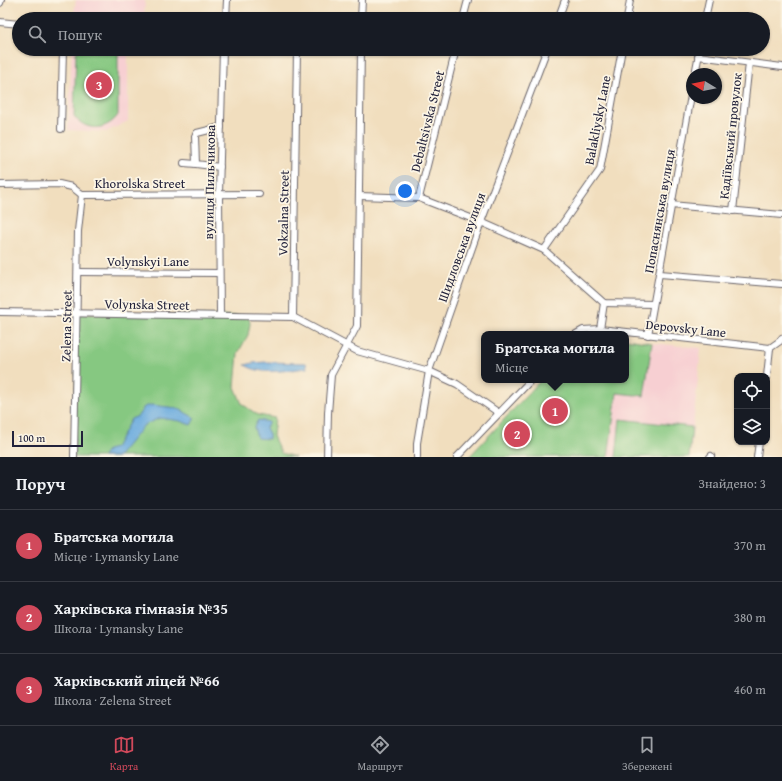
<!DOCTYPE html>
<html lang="uk">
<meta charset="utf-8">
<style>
body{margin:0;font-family:"Gentium Book Plus",serif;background:#20242c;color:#f1f3f6}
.controls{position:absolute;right:12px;bottom:12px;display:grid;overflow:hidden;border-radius:8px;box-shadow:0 1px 3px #0004}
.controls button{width:36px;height:36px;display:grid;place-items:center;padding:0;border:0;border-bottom:1px solid #363941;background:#171b24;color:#f1f3f6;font:20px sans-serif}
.compass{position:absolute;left:686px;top:68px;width:36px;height:36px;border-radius:50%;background:#171b24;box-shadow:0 1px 3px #0004;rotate:280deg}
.scale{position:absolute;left:12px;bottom:10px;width:71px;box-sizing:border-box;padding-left:4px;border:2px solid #22223b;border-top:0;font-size:11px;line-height:14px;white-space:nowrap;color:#22223b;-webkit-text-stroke:3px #fcf5e5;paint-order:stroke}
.you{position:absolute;left:405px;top:191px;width:14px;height:14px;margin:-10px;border:3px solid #fff;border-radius:50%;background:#1a73e8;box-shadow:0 0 0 6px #1a73e833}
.badge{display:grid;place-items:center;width:26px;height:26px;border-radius:50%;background:#d1495b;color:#fff;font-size:13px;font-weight:700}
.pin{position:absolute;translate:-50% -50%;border:2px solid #fff;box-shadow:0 1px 4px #0006}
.popup{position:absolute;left:481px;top:331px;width:148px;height:52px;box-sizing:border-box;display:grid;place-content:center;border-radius:8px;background:#171b24;filter:drop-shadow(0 1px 3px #0005);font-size:13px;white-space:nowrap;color:#9ea1a6}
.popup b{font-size:15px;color:#f1f3f6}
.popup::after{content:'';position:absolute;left:50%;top:100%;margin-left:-8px;border:8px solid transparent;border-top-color:#171b24}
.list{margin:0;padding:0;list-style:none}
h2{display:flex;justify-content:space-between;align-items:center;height:52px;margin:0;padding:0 16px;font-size:17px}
h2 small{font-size:13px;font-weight:400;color:#9ea1a6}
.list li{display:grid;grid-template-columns:26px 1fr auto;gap:12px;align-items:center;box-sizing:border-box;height:72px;padding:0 16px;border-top:1px solid #363941}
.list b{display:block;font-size:15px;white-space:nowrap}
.list p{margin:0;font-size:13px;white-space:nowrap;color:#9ea1a6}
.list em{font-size:13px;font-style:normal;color:#9ea1a6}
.icon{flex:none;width:22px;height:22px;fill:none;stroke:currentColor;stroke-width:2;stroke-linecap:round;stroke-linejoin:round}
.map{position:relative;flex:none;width:782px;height:457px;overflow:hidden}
.search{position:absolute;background:#171b24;box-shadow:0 1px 3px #0004;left:12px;right:12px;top:12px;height:44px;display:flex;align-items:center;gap:10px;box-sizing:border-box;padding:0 14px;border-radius:22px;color:#9ea1a6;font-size:15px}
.sheet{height:268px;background:#171b24}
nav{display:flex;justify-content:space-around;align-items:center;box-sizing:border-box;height:56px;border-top:1px solid #363941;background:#171b24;font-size:11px;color:#9ea1a6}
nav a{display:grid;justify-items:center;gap:2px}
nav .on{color:#d1495b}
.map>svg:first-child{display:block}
.built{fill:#f7cfd2}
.green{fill:#86c881;stroke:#54755e}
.water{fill:#6aabde;stroke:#46668c}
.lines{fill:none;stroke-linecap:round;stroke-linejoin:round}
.minor-casing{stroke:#6a6469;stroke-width:8}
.minor{stroke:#fff;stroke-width:6}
.labels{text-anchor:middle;stroke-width:3.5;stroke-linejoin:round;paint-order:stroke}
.street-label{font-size:13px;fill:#22223b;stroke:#fcf5e5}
</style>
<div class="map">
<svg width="782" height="457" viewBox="0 0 782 457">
<rect width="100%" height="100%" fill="#fcf5e5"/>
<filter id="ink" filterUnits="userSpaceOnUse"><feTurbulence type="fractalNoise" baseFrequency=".025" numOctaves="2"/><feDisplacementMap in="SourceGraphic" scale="8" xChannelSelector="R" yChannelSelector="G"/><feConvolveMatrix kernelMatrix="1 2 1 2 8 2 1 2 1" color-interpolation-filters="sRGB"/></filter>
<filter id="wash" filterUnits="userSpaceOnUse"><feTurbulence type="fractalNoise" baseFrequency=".012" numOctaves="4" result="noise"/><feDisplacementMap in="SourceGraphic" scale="16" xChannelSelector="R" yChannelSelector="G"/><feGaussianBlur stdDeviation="0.9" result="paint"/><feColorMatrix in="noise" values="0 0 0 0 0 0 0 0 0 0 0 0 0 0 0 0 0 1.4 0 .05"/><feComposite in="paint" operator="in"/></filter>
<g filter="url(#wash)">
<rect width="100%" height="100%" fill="#f1debe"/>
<!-- built -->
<g class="built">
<polygon points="76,0 145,0 144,19 73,19"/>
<polygon points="72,49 128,49 128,121 106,132 68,130"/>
<polygon points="652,343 701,348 690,457 608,457 617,393 644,395"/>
</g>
<!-- green -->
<g class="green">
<path d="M 79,49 L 115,49 L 118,54 L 118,115 C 107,131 86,132 74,116 L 76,53 Z"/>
<polygon points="77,314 249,316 250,324 248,335 238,353 235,387 242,404 258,415 275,418 273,436 281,453 295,457 74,457"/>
<polygon points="626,339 652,343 644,396 617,393 608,457 469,457 541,380 626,380"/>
<polygon points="620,419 692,427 689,457 616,457"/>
</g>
<!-- water -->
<g class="water">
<path d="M 266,362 L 306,363 L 307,368 C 287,370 262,376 245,365 L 253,363 Z"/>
<polygon points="151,405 177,408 195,418 191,425 180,421 160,418 144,425 118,457 103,457 107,450 115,448 131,419 138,416 144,407"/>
<polygon points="258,420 269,422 266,428 269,434 269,439 257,438 254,427"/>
</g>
</g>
<g filter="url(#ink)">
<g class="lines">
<!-- minor casing -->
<g class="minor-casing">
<g id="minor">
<polyline points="0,3 1,0"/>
<polyline points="226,19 227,0"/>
<polyline points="361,19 362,0"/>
<polyline points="463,19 468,0"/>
<polyline points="558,19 565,0"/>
<polyline points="627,19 630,0"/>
<polyline points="705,19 709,0"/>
<polyline points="0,22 19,24"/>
<polyline points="297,49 293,317 357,351 429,371 457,384 499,413"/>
<polyline points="698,56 782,67"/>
<polyline points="695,74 700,49"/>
<polyline points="61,129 63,49"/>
<polyline points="184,163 196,164"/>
<polyline points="220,167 196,164 195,136 197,133 221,127"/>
<polyline points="0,185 59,184 72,187 82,195 259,194"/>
<polyline points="359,196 419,198 481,222 544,250 604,303 653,304"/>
<polyline points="419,198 456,49"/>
<polyline points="671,205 782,215"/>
<polyline points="733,211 749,63"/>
<polyline points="544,250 600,170 622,49"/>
<polyline points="78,272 219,273"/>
<polyline points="660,274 782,284"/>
<polyline points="0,312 293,317"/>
<polyline points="220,315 219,194 223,49"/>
<polyline points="600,329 770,348"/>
<polyline points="576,334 583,330 600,329 604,303"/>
<polyline points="648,335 692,90"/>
<polyline points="767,376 770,348 780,341 782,338"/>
<polyline points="74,457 78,231 82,195"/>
<polyline points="327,457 328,413 331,375 357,326 361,49"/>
<polyline points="417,457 417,443 429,371 481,222 547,49"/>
<polyline points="457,457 531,380"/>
<polyline points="710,457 711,456"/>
<polyline points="757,457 759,442"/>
</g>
</g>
<!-- minor -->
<use href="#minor" class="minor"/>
</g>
</g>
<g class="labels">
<!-- street labels -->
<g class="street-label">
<text transform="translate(597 120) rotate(-79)" y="5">Balakliysky Lane</text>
<text transform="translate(427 121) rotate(-76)" y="5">Debaltsivska Street</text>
<text transform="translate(730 136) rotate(-84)" y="5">Кадіївський провулок</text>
<text transform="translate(209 182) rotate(-89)" y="5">вулиця Пильчикова</text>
<text x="140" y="188">Khorolska Street</text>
<text transform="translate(659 211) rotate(-80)" y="5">Попаснянська вулиця</text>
<text transform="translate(283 213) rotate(-89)" y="5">Vokzalna Street</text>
<text transform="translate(461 247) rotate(-70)" y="5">Шидловська вулиця</text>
<text x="148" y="266">Volynskyi Lane</text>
<text transform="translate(147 304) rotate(1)" y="5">Volynska Street</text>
<text transform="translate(66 326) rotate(-89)" y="5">Zelena Street</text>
<text transform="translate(686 328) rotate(6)" y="5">Depovsky Lane</text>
</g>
</g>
</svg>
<div class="controls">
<button><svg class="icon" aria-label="locate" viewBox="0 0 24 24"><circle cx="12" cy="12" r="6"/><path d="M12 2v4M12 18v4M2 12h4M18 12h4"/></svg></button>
<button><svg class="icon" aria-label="layers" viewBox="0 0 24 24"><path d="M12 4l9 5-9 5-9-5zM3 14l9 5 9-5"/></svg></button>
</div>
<svg class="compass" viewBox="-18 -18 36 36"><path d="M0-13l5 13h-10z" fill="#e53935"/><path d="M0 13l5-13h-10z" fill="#9ea1a6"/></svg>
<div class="scale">100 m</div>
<div class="you"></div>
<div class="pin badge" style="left:555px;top:411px">1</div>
<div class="popup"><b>Братська могила</b>Місце</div>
<div class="pin badge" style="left:517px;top:434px">2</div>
<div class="pin badge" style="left:99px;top:85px">3</div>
<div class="search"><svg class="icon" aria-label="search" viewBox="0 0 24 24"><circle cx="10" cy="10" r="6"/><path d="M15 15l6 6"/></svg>Пошук</div>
</div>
<section class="sheet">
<h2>Поруч<small>Знайдено: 3</small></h2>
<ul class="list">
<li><span class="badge">1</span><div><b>Братська могила</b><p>Місце · Lymansky Lane</p></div><em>370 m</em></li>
<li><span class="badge">2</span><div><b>Харківська гімназія №35</b><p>Школа · Lymansky Lane</p></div><em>380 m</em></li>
<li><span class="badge">3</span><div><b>Харківський ліцей №66</b><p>Школа · Zelena Street</p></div><em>460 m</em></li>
</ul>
</section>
<nav>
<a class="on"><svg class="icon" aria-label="map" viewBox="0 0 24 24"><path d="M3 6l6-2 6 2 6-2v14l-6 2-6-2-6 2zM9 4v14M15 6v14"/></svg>Карта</a>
<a><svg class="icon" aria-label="directions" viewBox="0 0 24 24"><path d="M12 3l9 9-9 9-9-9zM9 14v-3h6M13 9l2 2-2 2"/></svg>Маршрут</a>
<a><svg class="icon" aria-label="saved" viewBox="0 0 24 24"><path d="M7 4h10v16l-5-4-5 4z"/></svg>Збережені</a>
</nav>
